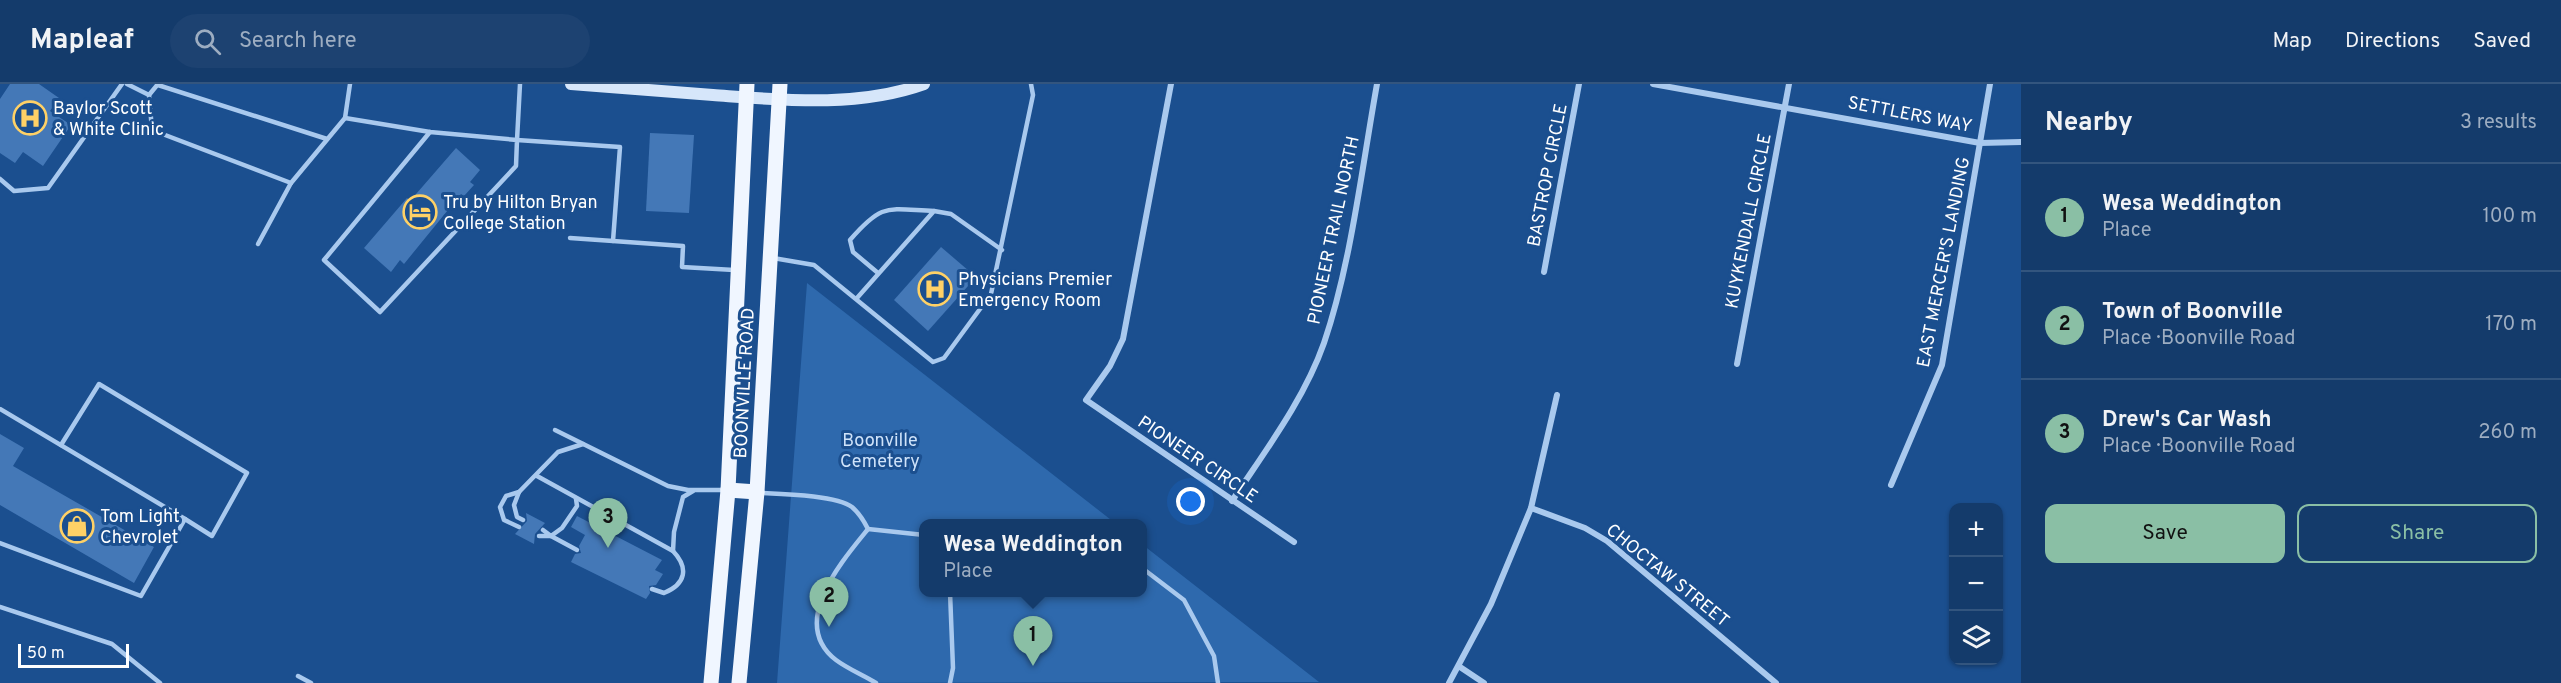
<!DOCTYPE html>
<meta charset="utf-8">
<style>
body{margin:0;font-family:Overpass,sans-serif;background:#1d4271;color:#f1f3f6}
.controls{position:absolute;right:18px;bottom:18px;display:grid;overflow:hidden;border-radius:12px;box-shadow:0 2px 4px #0004}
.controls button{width:54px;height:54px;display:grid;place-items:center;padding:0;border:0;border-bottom:2px solid #33557e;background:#143b6b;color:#f1f3f6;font:30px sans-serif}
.scale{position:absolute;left:18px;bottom:15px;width:111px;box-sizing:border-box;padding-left:6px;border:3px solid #fff;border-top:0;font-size:16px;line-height:21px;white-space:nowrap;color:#fff;-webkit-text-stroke:4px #1b4f8f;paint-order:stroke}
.you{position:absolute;left:1191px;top:418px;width:21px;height:21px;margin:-15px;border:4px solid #fff;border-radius:50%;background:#1a73e8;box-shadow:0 0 0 9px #1a73e833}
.badge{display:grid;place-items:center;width:39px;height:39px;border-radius:50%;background:#8abfa5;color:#111;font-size:20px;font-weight:700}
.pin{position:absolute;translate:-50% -50px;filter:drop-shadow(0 2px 3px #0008)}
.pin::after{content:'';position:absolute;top:32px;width:21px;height:18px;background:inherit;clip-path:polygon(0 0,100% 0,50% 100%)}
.popup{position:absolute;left:919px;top:435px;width:228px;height:78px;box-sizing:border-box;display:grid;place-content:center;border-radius:12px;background:#143b6b;filter:drop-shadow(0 2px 4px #0005);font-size:20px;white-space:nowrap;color:#9dadc1}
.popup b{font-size:22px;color:#f1f3f6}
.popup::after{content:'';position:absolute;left:50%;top:100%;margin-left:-12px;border:12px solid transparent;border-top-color:#143b6b}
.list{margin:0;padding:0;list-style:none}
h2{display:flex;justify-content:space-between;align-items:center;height:78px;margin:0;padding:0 24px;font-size:26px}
h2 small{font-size:20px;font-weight:400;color:#9dadc1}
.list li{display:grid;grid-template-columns:39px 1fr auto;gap:18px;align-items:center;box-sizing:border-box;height:108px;padding:0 24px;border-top:2px solid #33557e}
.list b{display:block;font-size:22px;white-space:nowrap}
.list p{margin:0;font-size:20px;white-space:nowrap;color:#9dadc1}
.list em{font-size:20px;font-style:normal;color:#9dadc1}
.actions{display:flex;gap:12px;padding:18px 24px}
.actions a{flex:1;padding:14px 0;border:2px solid #8abfa5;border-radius:12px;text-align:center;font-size:21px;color:#8abfa5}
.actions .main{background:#8abfa5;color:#111}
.icon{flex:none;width:33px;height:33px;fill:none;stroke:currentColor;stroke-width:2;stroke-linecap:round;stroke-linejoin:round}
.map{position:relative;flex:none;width:2021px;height:599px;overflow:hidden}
header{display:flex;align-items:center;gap:36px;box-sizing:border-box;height:84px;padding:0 30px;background:#143b6b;border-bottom:2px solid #33557e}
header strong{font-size:28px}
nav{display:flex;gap:33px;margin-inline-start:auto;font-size:21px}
.search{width:420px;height:54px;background:#1d4271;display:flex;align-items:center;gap:15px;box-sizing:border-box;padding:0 21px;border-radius:33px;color:#9dadc1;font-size:22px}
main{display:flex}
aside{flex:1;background:#143b6b}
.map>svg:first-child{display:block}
.green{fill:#2e69ad}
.building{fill:#4478b7}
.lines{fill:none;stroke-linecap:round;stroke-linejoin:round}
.lane{stroke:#a9c9ee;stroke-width:4.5}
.street{stroke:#a9c9ee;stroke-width:6}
.secondary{stroke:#d6e6fa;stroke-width:12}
.primary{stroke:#f0f6ff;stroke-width:15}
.labels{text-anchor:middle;stroke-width:6;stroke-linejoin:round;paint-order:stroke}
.poi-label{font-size:18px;fill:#fff;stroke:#1b4f8f;text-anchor:start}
.street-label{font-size:18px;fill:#fff;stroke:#1b4f8f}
.park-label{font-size:18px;fill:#cfe3fa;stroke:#1b4f8f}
</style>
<header>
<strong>Mapleaf</strong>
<div class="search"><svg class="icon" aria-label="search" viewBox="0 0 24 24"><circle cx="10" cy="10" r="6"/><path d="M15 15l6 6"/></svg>Search here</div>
<nav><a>Map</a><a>Directions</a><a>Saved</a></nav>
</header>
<main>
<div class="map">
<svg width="2021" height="599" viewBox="0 0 2021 599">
<rect width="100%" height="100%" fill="#1b4f8f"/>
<!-- green -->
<polygon class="green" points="807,199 1115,439 924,440 924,508 1142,508 1143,461 1319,598 777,599"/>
<!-- building -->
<g class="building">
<polygon points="10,0 39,0 59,14 50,27 71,41 43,82 23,68 15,79 0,69 0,15"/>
<polygon points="650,49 694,51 689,129 646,127"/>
<polygon points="456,64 480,86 470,98 474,101 464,112 461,110 404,180 400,176 391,188 364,164 407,114 410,117"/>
<polygon points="941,163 976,193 928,247 894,216"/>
<polygon points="0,350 24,364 13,382 154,463 134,499 0,421"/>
<polygon points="526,429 545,439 535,450 534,460 515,450 527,437"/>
<polygon points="577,432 662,476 655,486 663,490 656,501 649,502 650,509 646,515 571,478 575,470 581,469 579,462 585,451 571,443"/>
</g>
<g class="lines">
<!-- lane -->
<g class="lane">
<polyline points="127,0 149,11 158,0"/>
<polyline points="520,0 517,56 620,63 613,157 683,162 682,183 734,186"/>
<polyline points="158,1 327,55"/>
<polyline points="149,11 152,46 291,99 345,34 350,0"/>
<polyline points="345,34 430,48 517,56 516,82 380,228 324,176 430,48"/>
<polyline points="0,95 14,107 48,104 122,0"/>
<polyline points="570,154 613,157"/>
<polyline points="258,160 291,99"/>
<polyline points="773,174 814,181 933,278 944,274 991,210 1033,11 1031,0"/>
<path d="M 878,189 L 853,168 L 850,156 C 883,118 887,125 934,127"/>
<polyline points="857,214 934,127 951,130 1002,166"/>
<polyline points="0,325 185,435 141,512 0,459"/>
<polyline points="555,346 668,402 688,406 725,406"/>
<polyline points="61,361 99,300 247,389 212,452 185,435"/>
<path d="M 537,392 L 673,467 C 689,484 686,500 664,509 L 652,505"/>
<path d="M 760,409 C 781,410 836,411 852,423 C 859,429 864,437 868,445"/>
<polyline points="523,436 517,433 514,421 519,408 558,368 583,360"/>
<polyline points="519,443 504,436 500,423 506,412 519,408"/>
<path d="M 868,445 C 842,477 788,539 836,576 C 848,585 863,591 876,599"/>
<polyline points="868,445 924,451"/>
<polyline points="543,446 551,452 562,444 577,422 576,415"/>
<polyline points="539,452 551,452 577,466"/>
<polyline points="673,467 674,448 683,413 693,407"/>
<polyline points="1142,484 1184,516 1214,572 1218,599"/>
<polyline points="0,523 112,560 160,599"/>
<polyline points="298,592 311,599"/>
<polyline points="950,599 953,584 950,508"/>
</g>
<!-- street -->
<g class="street">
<polyline points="1171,0 1123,255 1110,282 1086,316 1294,458"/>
<polyline points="1653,0 1980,59 2021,58"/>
<polyline points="1544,188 1579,0"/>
<polyline points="1737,280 1789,0"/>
<polyline points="1891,401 1942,281 1990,0"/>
<path d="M 1232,417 C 1265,367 1304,316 1324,259 C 1351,180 1362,83 1377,0"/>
<polyline points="1531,424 1585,444 1607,457 1776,599"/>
<polyline points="1460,583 1484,599"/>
<polyline points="1449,599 1491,520 1531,424 1557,311"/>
</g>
<!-- secondary -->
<path class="secondary" d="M 571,0 C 618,4 666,7 713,11 C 782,16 857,24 924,0"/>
<!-- primary -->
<g class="primary">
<polyline points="728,406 757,408"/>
<polyline points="711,599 728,406 747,0"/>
<polyline points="739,599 757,408 780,0"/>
</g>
</g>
<!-- icons -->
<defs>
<g id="hospital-ring" transform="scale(1.725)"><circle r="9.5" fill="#1b4f8f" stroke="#ffd166" stroke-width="1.5"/><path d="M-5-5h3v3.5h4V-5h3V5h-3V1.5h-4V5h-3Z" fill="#ffd166"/></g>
<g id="hotel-ring" transform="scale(1.725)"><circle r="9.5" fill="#1b4f8f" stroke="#ffd166" stroke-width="1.5"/><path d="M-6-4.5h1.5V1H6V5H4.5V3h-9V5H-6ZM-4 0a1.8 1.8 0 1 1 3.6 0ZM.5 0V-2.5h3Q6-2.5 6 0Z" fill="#ffd166"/></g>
<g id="shop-ring" transform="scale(1.725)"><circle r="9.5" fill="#1b4f8f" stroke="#ffd166" stroke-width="1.5"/><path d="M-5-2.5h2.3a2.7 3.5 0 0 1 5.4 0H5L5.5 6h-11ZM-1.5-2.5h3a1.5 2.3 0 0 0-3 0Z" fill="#ffd166"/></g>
</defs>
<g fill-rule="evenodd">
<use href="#hospital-ring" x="30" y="34"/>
<use href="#hotel-ring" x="420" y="128"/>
<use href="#hospital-ring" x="935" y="205"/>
<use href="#shop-ring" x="77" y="442"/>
</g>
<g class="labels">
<!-- poi labels -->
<g class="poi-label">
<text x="53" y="30">Baylor Scott<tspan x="53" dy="21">&amp; White Clinic</tspan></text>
<text x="443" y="124">Tru by Hilton Bryan<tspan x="443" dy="21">College Station</tspan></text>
<text x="958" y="201">Physicians Premier<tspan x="958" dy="21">Emergency Room</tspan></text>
<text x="100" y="438">Tom Light<tspan x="100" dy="21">Chevrolet</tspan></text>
</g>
<!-- street labels -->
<g class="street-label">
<text transform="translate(1910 30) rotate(11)" y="6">SETTLERS WAY</text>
<text transform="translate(1547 91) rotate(-79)" y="6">BASTROP CIRCLE</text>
<text transform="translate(1748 137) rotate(-79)" y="6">KUYKENDALL CIRCLE</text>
<text transform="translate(1333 146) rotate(-78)" y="6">PIONEER TRAIL NORTH</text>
<text transform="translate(1943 178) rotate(-79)" y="6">EAST MERCER'S LANDING</text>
<text transform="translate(744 299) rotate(-87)" y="6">BOONVILLE ROAD</text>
<text transform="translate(1198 375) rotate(34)" y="6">PIONEER CIRCLE</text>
<text transform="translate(1668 491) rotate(39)" y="6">CHOCTAW STREET</text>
</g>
<!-- park labels -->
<g class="park-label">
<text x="880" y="362">Boonville<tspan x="880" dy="21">Cemetery</tspan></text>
</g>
</g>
</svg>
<div class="controls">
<button>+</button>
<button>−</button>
<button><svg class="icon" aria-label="layers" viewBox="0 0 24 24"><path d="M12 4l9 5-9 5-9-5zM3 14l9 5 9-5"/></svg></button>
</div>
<div class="scale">50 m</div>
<div class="you"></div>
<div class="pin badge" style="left:1033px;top:582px">1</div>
<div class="popup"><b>Wesa Weddington</b>Place</div>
<div class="pin badge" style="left:829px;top:543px">2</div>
<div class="pin badge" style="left:608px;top:464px">3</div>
</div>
<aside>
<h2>Nearby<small>3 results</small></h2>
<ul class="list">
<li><span class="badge">1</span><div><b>Wesa Weddington</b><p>Place</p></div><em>100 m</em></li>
<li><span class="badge">2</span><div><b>Town of Boonville</b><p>Place · Boonville Road</p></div><em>170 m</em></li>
<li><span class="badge">3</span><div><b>Drew's Car Wash</b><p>Place · Boonville Road</p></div><em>260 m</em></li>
</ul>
<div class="actions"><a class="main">Save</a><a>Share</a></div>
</aside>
</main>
